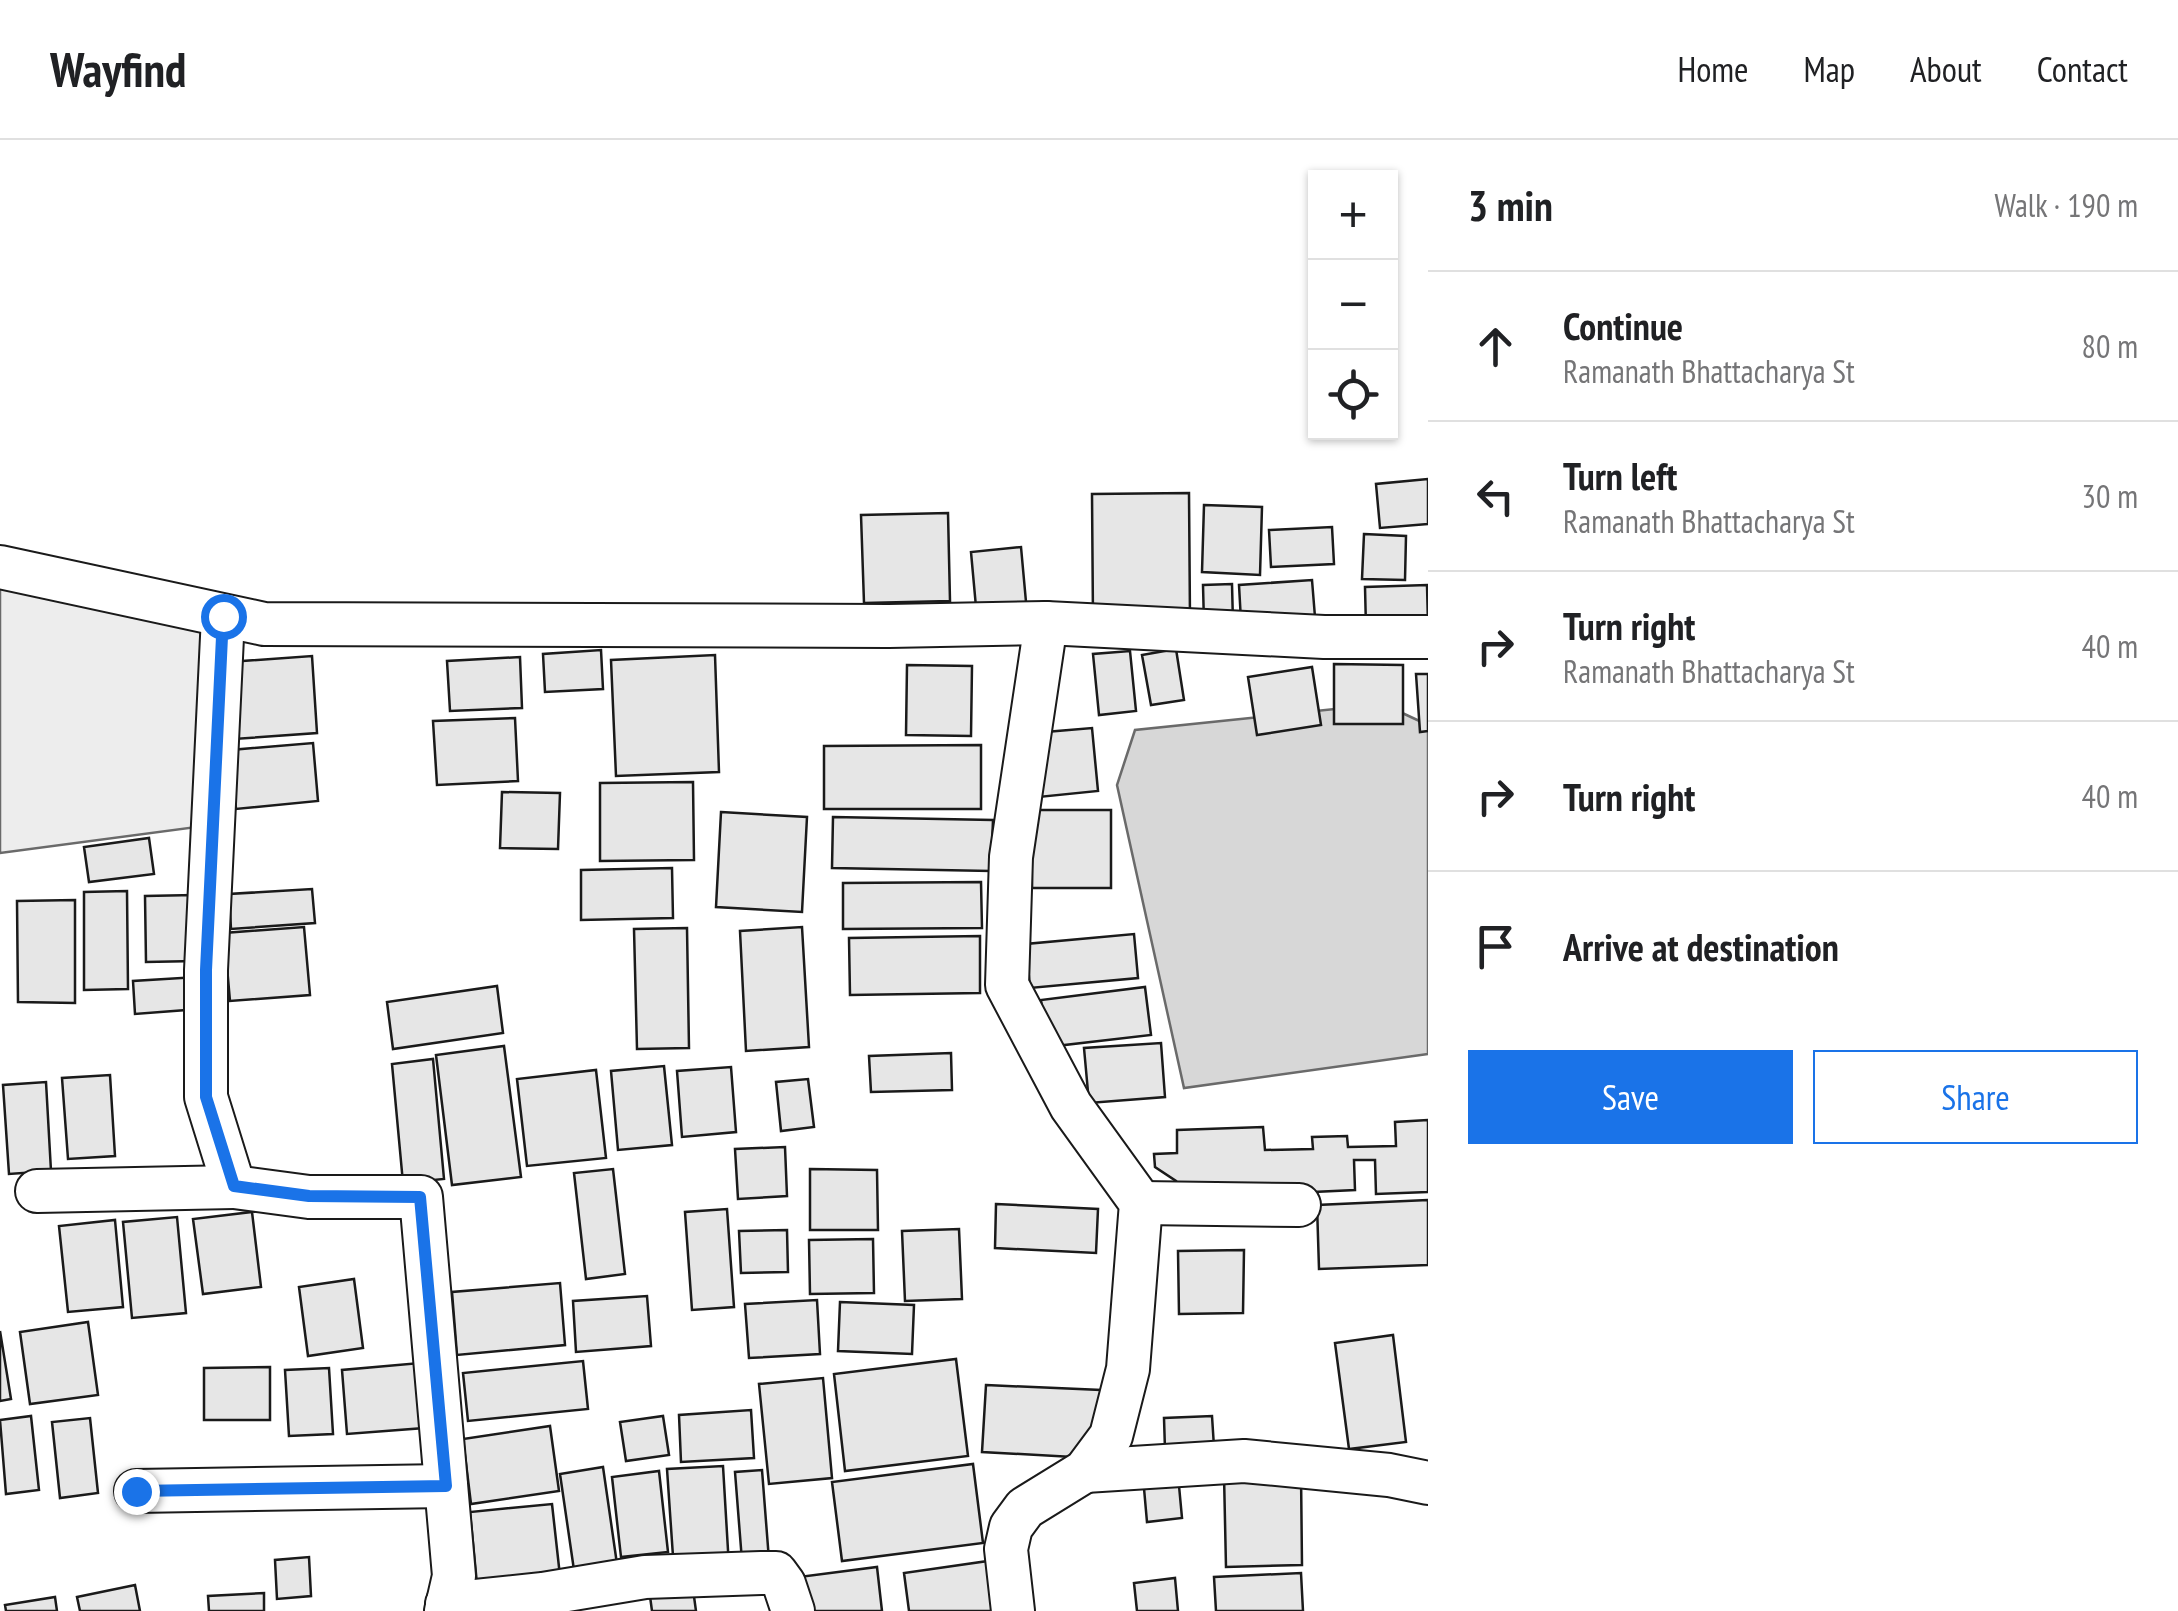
<!DOCTYPE html>
<meta charset="utf-8">
<style>
body{margin:0;font-family:"PT Sans Narrow",sans-serif;background:#f2f2f2;color:#202124}
.controls{position:absolute;right:30px;top:30px;display:grid;overflow:hidden;border-radius:0px;box-shadow:0 2px 8px #0004}
.controls button{width:90px;height:90px;display:grid;place-items:center;padding:0;border:0;border-bottom:2px solid #e0e0e0;background:#fff;color:#202124;font:50px sans-serif}
.stop{position:absolute;width:30px;height:30px;margin:-22px;border:8px solid #1a73e8;border-radius:50%;background:#fff}
.stop.end{background:#1a73e8;border-color:#fff;box-shadow:0 2px 10px #0008}
.list{margin:0;padding:0;list-style:none}
h2{display:flex;justify-content:space-between;align-items:center;height:130px;margin:0;padding:0 40px;font-size:42px}
h2 small{font-size:32px;font-weight:400;color:#757577}
.list li{display:grid;grid-template-columns:65px 1fr auto;gap:30px;align-items:center;box-sizing:border-box;height:150px;padding:0 40px;border-top:2px solid #e0e0e0}
.list b{display:block;font-size:38px;white-space:nowrap}
.list p{margin:0;font-size:32px;white-space:nowrap;color:#757577}
.list em{font-size:32px;font-style:normal;color:#757577}
.actions{display:flex;gap:20px;padding:30px 40px}
.actions a{flex:1;padding:22px 0;border:2px solid #1a73e8;border-radius:0px;text-align:center;font-size:35px;color:#1a73e8}
.actions .main{background:#1a73e8;color:#fff}
.icon{flex:none;width:55px;height:55px;fill:none;stroke:currentColor;stroke-width:2;stroke-linecap:round;stroke-linejoin:round}
.map{position:relative;flex:none;width:1428px;height:1471px;overflow:hidden}
header{display:flex;align-items:center;gap:60px;box-sizing:border-box;height:140px;padding:0 50px;background:#fff;border-bottom:2px solid #e0e0e0}
header strong{font-size:48px}
nav{display:flex;gap:55px;margin-inline-start:auto;font-size:35px}
main{display:flex}
aside{flex:1;background:#fff}
.map>svg:first-child{display:block}
.built{fill:#ededed;stroke:#6a6a6a;stroke-width:2.5}
.water{fill:#d7d7d7;stroke:#6a6a6a;stroke-width:2.5}
.building{fill:#e6e6e6;stroke:#1a1a1a;stroke-width:2.5}
.lines{fill:none;stroke-linecap:round;stroke-linejoin:round}
.street-casing{stroke:#1a1a1a;stroke-width:46}
.street{stroke:#fff;stroke-width:42}
.route{stroke:#1a73e8;stroke-width:12}
</style>
<header>
<strong>Wayfind</strong>
<nav><a>Home</a><a>Map</a><a>About</a><a>Contact</a></nav>
</header>
<main>
<div class="map">
<svg width="1428" height="1471" viewBox="0 0 1428 1471">
<rect width="100%" height="100%" fill="#fff"/>
<!-- built -->
<polygon class="built" points="0,429 223,476 212,685 0,713"/>
<!-- water -->
<polygon class="water" points="1383,564 1428,585 1428,914 1184,948 1117,645 1135,590"/>
<!-- building -->
<g class="building">
<polygon points="1428,339 1428,384 1380,388 1376,344"/>
<polygon points="1189,353 1190,479 1093,480 1092,354"/>
<polygon points="1204,365 1262,367 1260,435 1202,432"/>
<polygon points="948,373 950,461 864,463 861,375"/>
<polygon points="1332,387 1334,424 1271,427 1269,390"/>
<polygon points="1364,394 1406,396 1405,440 1362,439"/>
<polygon points="1021,407 1027,473 977,478 971,412"/>
<polygon points="1312,440 1315,477 1241,481 1239,445"/>
<polygon points="1232,444 1233,483 1204,484 1203,445"/>
<polygon points="1427,445 1428,485 1366,488 1365,447"/>
<polygon points="1176,509 1184,560 1151,565 1142,515"/>
<polygon points="601,510 603,549 545,552 543,514"/>
<polygon points="1130,511 1136,571 1099,575 1093,514"/>
<polygon points="715,515 719,632 616,636 611,520"/>
<polygon points="312,516 317,593 234,599 229,522"/>
<polygon points="520,517 522,568 450,571 447,521"/>
<polygon points="1334,524 1403,525 1403,584 1334,584"/>
<polygon points="907,525 972,526 971,596 906,595"/>
<polygon points="1312,527 1321,585 1257,595 1248,537"/>
<polygon points="1416,534 1428,534 1428,591 1420,592"/>
<polygon points="515,578 518,641 437,645 433,581"/>
<polygon points="1092,588 1098,651 1039,657 1034,593"/>
<polygon points="313,603 318,661 236,669 231,610"/>
<polygon points="981,605 981,669 824,669 824,606"/>
<polygon points="693,642 694,720 600,721 600,643"/>
<polygon points="502,652 560,653 558,709 500,708"/>
<polygon points="1031,670 1111,670 1111,748 1032,748"/>
<polygon points="721,672 807,677 802,772 716,767"/>
<polygon points="833,677 993,680 991,731 832,728"/>
<polygon points="149,698 154,734 89,742 84,707"/>
<polygon points="672,728 673,778 581,780 581,730"/>
<polygon points="981,742 982,788 843,789 843,743"/>
<polygon points="312,749 315,783 231,789 229,754"/>
<polygon points="127,751 128,849 84,850 84,752"/>
<polygon points="194,755 196,821 146,822 145,756"/>
<polygon points="75,760 75,863 18,862 17,761"/>
<polygon points="304,787 310,855 230,861 224,793"/>
<polygon points="802,787 809,907 746,911 740,791"/>
<polygon points="687,788 689,908 637,909 634,789"/>
<polygon points="1134,794 1138,838 1030,848 1026,804"/>
<polygon points="980,796 980,853 850,855 849,798"/>
<polygon points="197,837 199,869 135,874 133,841"/>
<polygon points="497,846 503,893 393,909 387,862"/>
<polygon points="1145,847 1151,895 1047,907 1041,860"/>
<polygon points="1161,903 1165,957 1089,963 1084,908"/>
<polygon points="504,906 521,1037 452,1045 436,915"/>
<polygon points="951,913 952,950 871,952 869,916"/>
<polygon points="433,919 444,1039 403,1043 392,924"/>
<polygon points="664,926 672,1005 618,1010 611,931"/>
<polygon points="731,927 736,992 682,997 677,931"/>
<polygon points="596,930 606,1018 527,1026 517,939"/>
<polygon points="110,935 115,1016 68,1019 62,938"/>
<polygon points="808,939 814,987 781,991 776,942"/>
<polygon points="46,942 51,1031 9,1034 3,945"/>
<polygon points="1428,980 1428,1052 1376,1054 1375,1020 1354,1020 1355,1050 1187,1058 1176,1041 1155,1027 1154,1014 1177,1013 1177,990 1263,987 1265,1010 1313,1009 1312,997 1347,996 1348,1007 1396,1006 1395,982"/>
<polygon points="785,1007 787,1056 738,1059 735,1009"/>
<polygon points="613,1029 625,1134 586,1139 574,1033"/>
<polygon points="810,1029 877,1030 878,1090 810,1090"/>
<polygon points="1428,1060 1428,1125 1319,1129 1317,1065"/>
<polygon points="996,1064 1098,1069 1096,1113 995,1108"/>
<polygon points="727,1069 734,1167 692,1170 685,1072"/>
<polygon points="252,1072 261,1147 203,1154 193,1079"/>
<polygon points="177,1077 186,1173 132,1178 123,1082"/>
<polygon points="115,1080 123,1167 68,1172 59,1086"/>
<polygon points="959,1089 962,1159 905,1161 902,1091"/>
<polygon points="787,1090 788,1132 741,1133 739,1091"/>
<polygon points="873,1099 874,1153 810,1154 809,1100"/>
<polygon points="1244,1110 1243,1173 1179,1174 1178,1111"/>
<polygon points="354,1139 363,1208 308,1216 299,1147"/>
<polygon points="560,1143 565,1205 457,1215 452,1152"/>
<polygon points="647,1156 651,1206 576,1212 573,1161"/>
<polygon points="817,1160 820,1214 749,1218 745,1164"/>
<polygon points="840,1162 914,1165 912,1214 838,1211"/>
<polygon points="88,1182 98,1255 30,1264 20,1192"/>
<polygon points="0,1191 11,1259 0,1261"/>
<polygon points="1393,1195 1406,1302 1349,1309 1335,1203"/>
<polygon points="956,1219 968,1316 845,1331 834,1234"/>
<polygon points="583,1221 588,1269 468,1281 463,1233"/>
<polygon points="431,1222 437,1287 347,1294 342,1230"/>
<polygon points="270,1227 270,1280 204,1280 204,1228"/>
<polygon points="329,1228 333,1294 289,1296 285,1230"/>
<polygon points="823,1238 832,1338 769,1344 759,1244"/>
<polygon points="986,1245 1101,1250 1101,1298 1073,1317 982,1312"/>
<polygon points="751,1270 754,1318 681,1322 679,1275"/>
<polygon points="31,1276 39,1350 6,1354 0,1280"/>
<polygon points="663,1276 669,1315 626,1321 620,1282"/>
<polygon points="1212,1276 1214,1307 1165,1310 1164,1278"/>
<polygon points="90,1278 98,1353 60,1358 52,1282"/>
<polygon points="550,1286 559,1351 471,1364 463,1299"/>
<polygon points="973,1324 983,1403 842,1421 832,1342"/>
<polygon points="723,1326 729,1427 674,1431 667,1329"/>
<polygon points="603,1327 618,1431 575,1437 560,1334"/>
<polygon points="762,1330 769,1420 742,1421 735,1332"/>
<polygon points="659,1331 668,1412 621,1417 612,1337"/>
<polygon points="1301,1333 1302,1425 1226,1427 1224,1335"/>
<polygon points="1178,1335 1182,1378 1147,1382 1143,1337"/>
<polygon points="552,1364 560,1436 477,1444 470,1372"/>
<polygon points="309,1417 311,1456 277,1459 275,1420"/>
<polygon points="988,1421 995,1471 909,1471 904,1433"/>
<polygon points="877,1427 882,1471 803,1471 799,1437"/>
<polygon points="1301,1433 1303,1471 1216,1471 1214,1437"/>
<polygon points="1175,1438 1178,1471 1137,1471 1134,1443"/>
<polygon points="692,1442 696,1471 652,1471 649,1449"/>
<polygon points="135,1445 140,1471 80,1471 77,1457"/>
<polygon points="264,1453 264,1471 209,1471 208,1456"/>
<polygon points="55,1457 57,1471 6,1471 5,1465"/>
</g>
<g class="lines">
<!-- street casing -->
<g class="street-casing">
<g id="street">
<polyline points="0,427 264,484 889,486 1046,483 1324,497 1428,497"/>
<polyline points="223,476 206,830 206,957 234,1047 309,1057 421,1057 454,1436 446,1471"/>
<polyline points="37,1051 234,1047"/>
<polyline points="1141,1063 1299,1065"/>
<polyline points="1085,1331 1244,1321 1389,1335 1428,1343"/>
<polyline points="136,1351 446,1346"/>
<polyline points="447,1464 543,1454 645,1437 761,1433 776,1433 784,1444 793,1471"/>
<polyline points="1013,1471 1006,1409 1011,1387 1025,1368 1085,1331 1111,1296 1128,1229 1141,1063 1071,966 1007,845 1011,717 1046,483"/>
</g>
</g>
<!-- street -->
<use href="#street" class="street"/>
</g>
<g class="lines">
<!-- route -->
<polyline class="route" points="136,1351 446,1346 420,1057 309,1056 234,1046 206,957 206,830 223,476"/>
</g>
</svg>
<div class="controls">
<button>+</button>
<button>−</button>
<button><svg class="icon" aria-label="locate" viewBox="0 0 24 24"><circle cx="12" cy="12" r="6"/><path d="M12 2v4M12 18v4M2 12h4M18 12h4"/></svg></button>
</div>
<div class="stop" style="left:223px;top:476px"></div>
<div class="stop end" style="left:136px;top:1351px"></div>
</div>
<aside>
<h2>3 min<small>Walk · 190 m</small></h2>
<ul class="list">
<li><svg class="icon" aria-label="ahead" viewBox="0 0 24 24"><path d="M12 20V5M6 11l6-6 6 6"/></svg><div><b>Continue</b><p>Ramanath Bhattacharya St</p></div><em>80 m</em></li>
<li><svg class="icon" aria-label="left" viewBox="0 0 24 24"><path d="M17 20v-9H6M10 6l-5 5 5 5"/></svg><div><b>Turn left</b><p>Ramanath Bhattacharya St</p></div><em>30 m</em></li>
<li><svg class="icon" aria-label="right" viewBox="0 0 24 24"><path d="M7 20v-9h11M14 6l5 5-5 5"/></svg><div><b>Turn right</b><p>Ramanath Bhattacharya St</p></div><em>40 m</em></li>
<li><svg class="icon" aria-label="right" viewBox="0 0 24 24"><path d="M7 20v-9h11M14 6l5 5-5 5"/></svg><div><b>Turn right</b></div><em>40 m</em></li>
<li><svg class="icon" aria-label="arrive" viewBox="0 0 24 24"><path d="M6 21V4h12l-3 4 3 4H6"/></svg><div><b>Arrive at destination</b></div></li>
</ul>
<div class="actions"><a class="main">Save</a><a>Share</a></div>
</aside>
</main>
